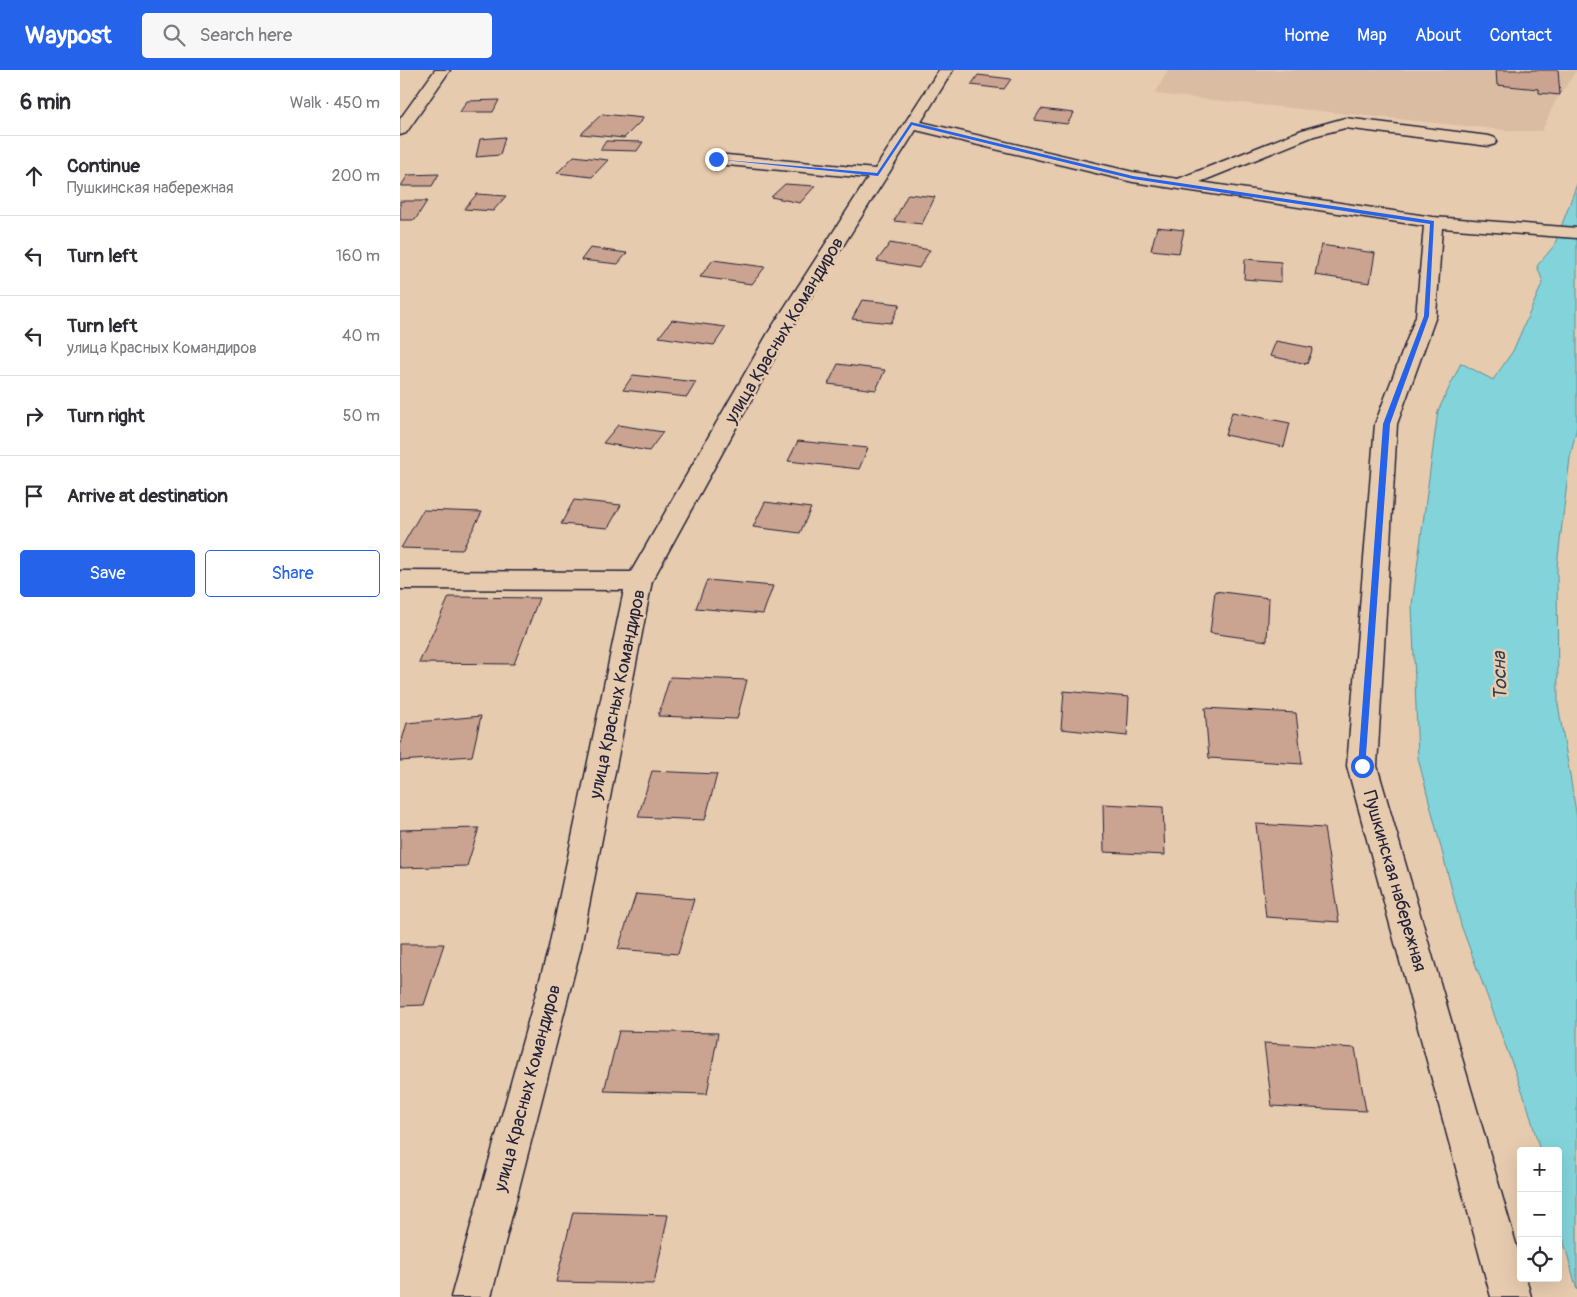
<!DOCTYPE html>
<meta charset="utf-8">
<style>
body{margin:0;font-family:Pangolin,sans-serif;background:#f7f7f7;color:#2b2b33}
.controls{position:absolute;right:15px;bottom:15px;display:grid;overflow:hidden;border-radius:5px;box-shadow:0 5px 20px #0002}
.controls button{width:45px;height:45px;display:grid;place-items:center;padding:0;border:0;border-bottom:1px solid #e1e1e2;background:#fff;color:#2b2b33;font:25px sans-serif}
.stop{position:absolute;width:15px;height:15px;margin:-11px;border:4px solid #2563eb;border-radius:50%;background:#fff}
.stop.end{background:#2563eb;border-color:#fff;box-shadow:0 1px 5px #0008}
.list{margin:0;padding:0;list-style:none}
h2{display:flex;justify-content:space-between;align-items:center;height:65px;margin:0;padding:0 20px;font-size:21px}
h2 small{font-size:16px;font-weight:400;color:#7c7c81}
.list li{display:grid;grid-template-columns:32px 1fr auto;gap:15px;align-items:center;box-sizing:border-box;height:80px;padding:0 20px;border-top:1px solid #e1e1e2}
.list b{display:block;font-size:19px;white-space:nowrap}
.list p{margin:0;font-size:16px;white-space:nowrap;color:#7c7c81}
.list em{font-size:16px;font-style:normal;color:#7c7c81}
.actions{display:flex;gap:10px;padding:15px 20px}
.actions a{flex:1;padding:11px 0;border:1px solid #2563eb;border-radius:5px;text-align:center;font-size:18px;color:#2563eb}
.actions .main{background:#2563eb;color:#fff}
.icon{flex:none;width:28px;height:28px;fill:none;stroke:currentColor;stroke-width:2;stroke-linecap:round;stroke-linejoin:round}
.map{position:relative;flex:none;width:1177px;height:1227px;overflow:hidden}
header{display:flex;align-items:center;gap:30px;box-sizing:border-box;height:70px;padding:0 25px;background:#2563eb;color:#fff}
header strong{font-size:24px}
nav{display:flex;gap:28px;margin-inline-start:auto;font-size:18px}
.search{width:350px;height:45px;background:#f7f7f7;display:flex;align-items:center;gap:12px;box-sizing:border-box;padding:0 18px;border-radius:5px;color:#7c7c81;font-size:19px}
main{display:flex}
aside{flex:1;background:#fff}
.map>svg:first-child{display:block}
.built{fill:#dabca3}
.water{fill:#83d4da;stroke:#5c8d9a}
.building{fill:#caa391;stroke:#22223b}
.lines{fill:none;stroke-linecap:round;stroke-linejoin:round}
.minor-casing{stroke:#22223b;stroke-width:3}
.minor{fill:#e7cbae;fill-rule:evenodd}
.route{fill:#2563eb}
.labels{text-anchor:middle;stroke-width:5;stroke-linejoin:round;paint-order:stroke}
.street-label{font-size:18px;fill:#22223b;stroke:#e7cbae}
.water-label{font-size:19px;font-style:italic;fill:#313d53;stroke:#e7cbae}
</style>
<header>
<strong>Waypost</strong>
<div class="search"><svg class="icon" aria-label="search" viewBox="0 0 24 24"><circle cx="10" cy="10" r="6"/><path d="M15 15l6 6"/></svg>Search here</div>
<nav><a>Home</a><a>Map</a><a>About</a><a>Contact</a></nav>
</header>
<main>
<aside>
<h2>6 min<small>Walk · 450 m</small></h2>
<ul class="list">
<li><svg class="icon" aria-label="ahead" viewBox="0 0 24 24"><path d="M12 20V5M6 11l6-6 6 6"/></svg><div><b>Continue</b><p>Пушкинская набережная</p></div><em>200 m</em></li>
<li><svg class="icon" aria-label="left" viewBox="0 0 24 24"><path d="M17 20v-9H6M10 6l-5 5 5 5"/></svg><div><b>Turn left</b></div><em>160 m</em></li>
<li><svg class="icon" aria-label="left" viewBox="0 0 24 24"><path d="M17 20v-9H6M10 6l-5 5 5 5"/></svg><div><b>Turn left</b><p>улица Красных Командиров</p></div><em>40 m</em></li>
<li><svg class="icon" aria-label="right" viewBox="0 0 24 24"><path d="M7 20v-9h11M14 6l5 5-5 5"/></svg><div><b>Turn right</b></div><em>50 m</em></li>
<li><svg class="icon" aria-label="arrive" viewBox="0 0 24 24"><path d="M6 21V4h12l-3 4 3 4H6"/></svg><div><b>Arrive at destination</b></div></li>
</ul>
<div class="actions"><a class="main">Save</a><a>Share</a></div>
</aside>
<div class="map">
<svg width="1177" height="1227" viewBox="0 0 1177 1227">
<rect width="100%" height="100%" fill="#e7cbae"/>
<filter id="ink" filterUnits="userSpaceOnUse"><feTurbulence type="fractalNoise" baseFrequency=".02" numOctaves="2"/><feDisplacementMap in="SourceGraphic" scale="10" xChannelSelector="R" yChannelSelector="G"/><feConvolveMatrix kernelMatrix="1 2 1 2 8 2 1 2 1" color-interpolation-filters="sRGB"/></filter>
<g filter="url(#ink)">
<!-- built -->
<polygon class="built" points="768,0 1177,0 1156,30 1142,61 1114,61 755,24"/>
<!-- water -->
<polygon class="water" points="1177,114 1177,356 1170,388 1157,496 1158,634 1177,748 1177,1220 1158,1150 1158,1081 1140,1081 1127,1034 1061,855 1018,688 1012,535 1038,341 1061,293 1093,310 1113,281 1143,212 1137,196 1154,176"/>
<!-- building -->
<g class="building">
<polygon points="1096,0 1158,0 1160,25 1139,23 1139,19 1097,15"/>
<polygon points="578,5 611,9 604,19 571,15"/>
<polygon points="99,30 93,42 60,42 67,31"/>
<polygon points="641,39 674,43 667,54 634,50"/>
<polygon points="202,44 244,48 224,68 181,64"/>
<polygon points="105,67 100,85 76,87 80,69"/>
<polygon points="206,71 243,72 237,81 200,80"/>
<polygon points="174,86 208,90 192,107 157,103"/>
<polygon points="39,104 32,116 1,116 8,105"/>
<polygon points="385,114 415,116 400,133 371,127"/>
<polygon points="77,124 106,126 93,141 64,139"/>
<polygon points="508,124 535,127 522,154 494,151"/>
<polygon points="0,131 27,131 15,150 0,150"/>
<polygon points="757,157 784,160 779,183 751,180"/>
<polygon points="490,173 530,180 519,198 477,191"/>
<polygon points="921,175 975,183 970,213 915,205"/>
<polygon points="190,178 227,183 218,194 181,190"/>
<polygon points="845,189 881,192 881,212 844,209"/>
<polygon points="313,190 365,197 352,214 300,207"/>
<polygon points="462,230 500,234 491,253 452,249"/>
<polygon points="272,250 326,257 314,275 259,267"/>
<polygon points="876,271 913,278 907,294 870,286"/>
<polygon points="438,294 485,300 476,320 428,314"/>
<polygon points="233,305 296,312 287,327 223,320"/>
<polygon points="832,342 890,353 884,377 825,365"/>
<polygon points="218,355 263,362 249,381 203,373"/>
<polygon points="398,371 468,378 459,399 388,391"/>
<polygon points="174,430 221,435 208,458 161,454"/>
<polygon points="365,432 411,438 400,463 353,457"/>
<polygon points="23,440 82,442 62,480 1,478"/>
<polygon points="307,510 373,516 363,544 296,538"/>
<polygon points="815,521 869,528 867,571 810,563"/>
<polygon points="49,527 139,528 114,594 19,593"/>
<polygon points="270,607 347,610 337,649 258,646"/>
<polygon points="664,621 729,627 727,666 661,659"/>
<polygon points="805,638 896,643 902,694 809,688"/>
<polygon points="81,646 72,686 0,691 0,677 7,653"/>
<polygon points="252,701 317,704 305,750 238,747"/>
<polygon points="703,734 763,737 765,785 704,782"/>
<polygon points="856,754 924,758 939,852 866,847"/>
<polygon points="79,758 67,796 0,798 0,760"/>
<polygon points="236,824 294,829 278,884 218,879"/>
<polygon points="0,874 44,874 24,935 0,936"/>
<polygon points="219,961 318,963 307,1024 204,1021"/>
<polygon points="864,973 955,978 966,1041 872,1036"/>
<polygon points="173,1142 268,1145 254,1214 156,1212"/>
</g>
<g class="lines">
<!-- minor casing -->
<g class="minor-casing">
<g id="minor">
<polygon points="35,0 50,0 6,63 0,65 0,49"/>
<polygon points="539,0 553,0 521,52 733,102 778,109 902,60 945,48 1089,66 1095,68 1097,71 1095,74 1089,76 945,58 914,66 800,112 1033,147 1177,158 1177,168 1042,158 1036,246 997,354 977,696 1121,1191 1121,1208 1126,1208 1131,1227 1091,1227 947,696 975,354 1016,246 1024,156 733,112 516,60 388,263 252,511 181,877 91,1227 51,1227 149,877 224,520 0,519 0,501 231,502 368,263 468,108 316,94 310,93 308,89 310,85 316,84 475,99"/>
</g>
</g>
<!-- minor -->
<use href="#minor" class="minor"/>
</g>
</g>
<!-- route -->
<polygon class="route" points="511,52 733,106 1034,151 1029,246 990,354 965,699 959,699 958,696 983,354 1024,246 1030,154 733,109 512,55 478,106 314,89 477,103"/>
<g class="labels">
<!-- street labels -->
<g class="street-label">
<text transform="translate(384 260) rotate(-59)" y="6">улица Красных Командиров</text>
<text transform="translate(217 624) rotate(-78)" y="6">улица Красных Командиров</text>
<text transform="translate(995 811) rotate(74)" y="6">Пушкинская набережная</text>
<text transform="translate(127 1018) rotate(-75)" y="6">улица Красных Командиров</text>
</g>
<!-- water labels -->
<g class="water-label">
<text transform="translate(1099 606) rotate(-92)" y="7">Тосна</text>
</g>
</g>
</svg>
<div class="controls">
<button>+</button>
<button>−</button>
<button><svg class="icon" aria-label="locate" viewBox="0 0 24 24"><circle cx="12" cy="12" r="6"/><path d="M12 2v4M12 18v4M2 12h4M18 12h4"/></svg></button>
</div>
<div class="stop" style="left:962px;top:696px"></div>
<div class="stop end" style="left:316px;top:89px"></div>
</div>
</main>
